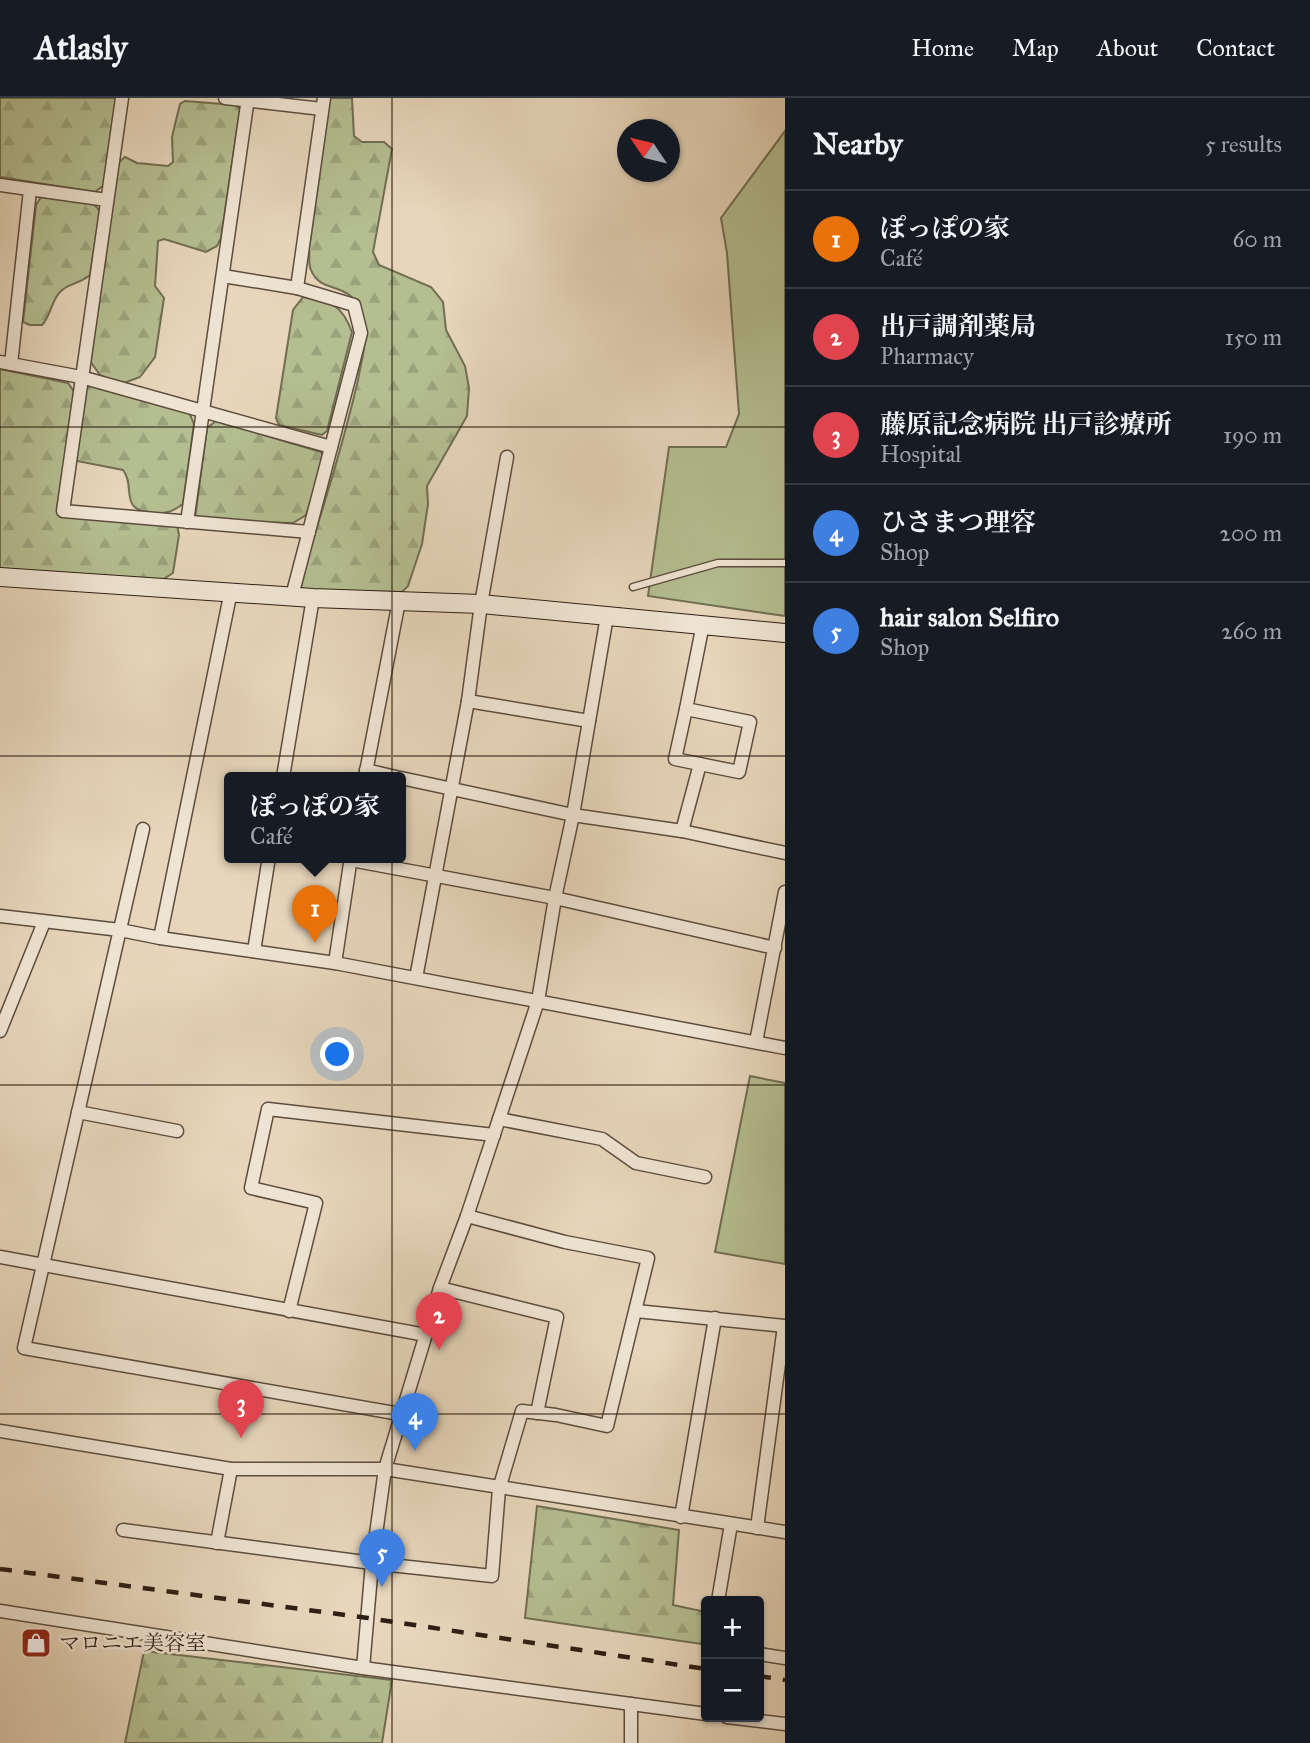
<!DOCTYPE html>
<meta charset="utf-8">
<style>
body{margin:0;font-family:"IM FELL Great Primer","Noto Serif JP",serif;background:#242831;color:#f1f3f6}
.controls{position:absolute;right:21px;bottom:21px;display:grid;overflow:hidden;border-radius:7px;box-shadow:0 2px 5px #0004}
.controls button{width:63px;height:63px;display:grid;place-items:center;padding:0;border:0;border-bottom:2px solid #363941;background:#171b24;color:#f1f3f6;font:35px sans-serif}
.compass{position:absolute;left:617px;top:21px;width:63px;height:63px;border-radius:50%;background:#171b24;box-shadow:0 2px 5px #0004;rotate:305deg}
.you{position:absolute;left:338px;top:957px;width:24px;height:24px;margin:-18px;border:5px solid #fff;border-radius:50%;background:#1a73e8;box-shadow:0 0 0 10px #1a73e833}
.badge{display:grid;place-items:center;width:46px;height:46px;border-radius:50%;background:#0b8043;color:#fff;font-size:23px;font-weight:700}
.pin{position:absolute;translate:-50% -58px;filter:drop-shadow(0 2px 4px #0008)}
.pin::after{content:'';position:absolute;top:37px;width:24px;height:21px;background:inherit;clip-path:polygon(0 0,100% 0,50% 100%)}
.popup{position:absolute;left:224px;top:674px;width:182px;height:91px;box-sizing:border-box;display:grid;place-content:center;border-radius:7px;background:#171b24;filter:drop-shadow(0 2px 5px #0005);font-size:23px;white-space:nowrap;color:#9ea1a6}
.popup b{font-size:26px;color:#f1f3f6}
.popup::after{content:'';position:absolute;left:50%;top:100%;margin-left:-14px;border:14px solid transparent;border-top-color:#171b24}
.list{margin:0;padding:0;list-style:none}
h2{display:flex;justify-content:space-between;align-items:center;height:91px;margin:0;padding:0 28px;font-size:30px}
h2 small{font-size:23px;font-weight:400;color:#9ea1a6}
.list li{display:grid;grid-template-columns:46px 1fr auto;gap:21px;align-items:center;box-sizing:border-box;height:98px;padding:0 28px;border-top:2px solid #363941}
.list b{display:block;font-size:26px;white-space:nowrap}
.list p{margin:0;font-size:23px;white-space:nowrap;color:#9ea1a6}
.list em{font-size:23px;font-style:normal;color:#9ea1a6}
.map{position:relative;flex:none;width:785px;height:1645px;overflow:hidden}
header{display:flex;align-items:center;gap:42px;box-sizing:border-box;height:98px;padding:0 35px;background:#171b24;border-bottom:2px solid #363941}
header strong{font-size:33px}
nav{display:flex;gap:38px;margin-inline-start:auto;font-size:24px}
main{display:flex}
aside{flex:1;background:#171b24}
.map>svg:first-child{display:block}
.forest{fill:url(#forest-firs);stroke:#716e52;stroke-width:2}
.garden{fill:#b4be91;stroke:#716e52;stroke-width:2}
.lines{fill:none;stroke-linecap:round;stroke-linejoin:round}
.lane-casing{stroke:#5c4d3e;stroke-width:9}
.street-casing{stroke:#5c4d3e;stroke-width:15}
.secondary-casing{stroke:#2e1f14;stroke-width:20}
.lane{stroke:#efe4d3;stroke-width:6}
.street{stroke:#efe4d3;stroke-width:12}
.secondary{stroke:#efe4d3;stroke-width:18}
.rail{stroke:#2e1f14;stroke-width:4.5;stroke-dasharray:12 12;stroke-linecap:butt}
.grid{fill:none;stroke:#2e1f14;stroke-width:2;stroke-opacity:0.55}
.labels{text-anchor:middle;stroke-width:5;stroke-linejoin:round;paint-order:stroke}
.poi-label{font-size:21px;fill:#2e1f14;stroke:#efe4d3;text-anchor:start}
</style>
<header>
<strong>Atlasly</strong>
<nav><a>Home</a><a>Map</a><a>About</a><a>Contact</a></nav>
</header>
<main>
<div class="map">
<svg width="785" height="1645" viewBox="0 0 785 1645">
<defs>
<pattern id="forest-firs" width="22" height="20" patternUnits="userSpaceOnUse" patternTransform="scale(1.75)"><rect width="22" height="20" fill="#b4be91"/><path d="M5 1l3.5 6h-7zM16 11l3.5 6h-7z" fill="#9ba37c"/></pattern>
</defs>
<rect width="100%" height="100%" fill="#e7d6bb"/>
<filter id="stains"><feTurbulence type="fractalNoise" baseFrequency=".00286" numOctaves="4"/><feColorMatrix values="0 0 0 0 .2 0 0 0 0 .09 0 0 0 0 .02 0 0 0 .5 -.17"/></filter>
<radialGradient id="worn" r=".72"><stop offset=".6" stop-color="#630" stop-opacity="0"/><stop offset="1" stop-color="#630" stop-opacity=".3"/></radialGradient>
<!-- forest -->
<g class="forest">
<polygon points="0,0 114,0 117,4 104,87 95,94 0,79"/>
<path d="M 330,0 L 352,0 L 354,38 L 362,44 L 384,44 L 392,51 L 373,154 L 379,167 L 431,189 L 443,204 L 446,232 L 465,268 L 469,290 L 467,318 L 427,388 L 428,406 L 422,446 L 408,488 L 402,494 L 304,492 L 299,487 C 320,419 342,351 358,282 C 361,264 368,242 364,224 C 353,177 322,200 311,172 C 308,167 310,157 309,151 Z"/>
<polygon points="185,3 235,7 240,11 221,140 217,148 206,154 164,141 158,143 155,188 164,200 155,259 140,279 119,287 100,277 90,263 118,65 125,59 137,65 168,68 173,64 172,39 180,6"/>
<path d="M 41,99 L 93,105 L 100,113 L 90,177 C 81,185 68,186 61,193 C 51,202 51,218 42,227 L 30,227 L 23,224 L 36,107 Z"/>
<path d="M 303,199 C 332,205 341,205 352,234 L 327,333 L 322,337 L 279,327 L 276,320 L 293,212 Z"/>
<polygon points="0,271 68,285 75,295 57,411 66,419 177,427 179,437 173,475 162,482 0,471"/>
<path d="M 90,287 L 189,314 L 194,326 L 183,406 C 173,413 169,415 157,415 C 116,414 137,390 123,372 L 77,363 L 76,358 L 84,294 Z"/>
<polygon points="216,323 321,354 324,363 306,417 293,425 199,423 195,420 207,330"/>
<polygon points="537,1408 679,1432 673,1507 706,1514 706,1529 701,1546 525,1520"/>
<polygon points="144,1553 392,1582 382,1645 125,1645"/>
</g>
<!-- garden -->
<g class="garden">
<polygon points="785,33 785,518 648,498 669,349 726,349 739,316 727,155 721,120"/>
<polygon points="750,978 785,985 785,1166 715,1154"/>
</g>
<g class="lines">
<!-- lane casing -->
<g class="lane-casing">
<polyline id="lane" points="633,489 718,465 785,465"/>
</g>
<!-- street casing -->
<g class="street-casing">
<g id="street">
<polyline points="122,0 63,413 309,434"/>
<polyline points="225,0 322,11"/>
<polyline points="0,87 107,102"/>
<polyline points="223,178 297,190 354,207 361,235 292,498"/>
<polyline points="297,190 324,0"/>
<polyline points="0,264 81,279 331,349"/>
<polyline points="11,266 30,92"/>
<polyline points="187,424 248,0"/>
<polyline points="468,603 589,623"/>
<polygon points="686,611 750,624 739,674 675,661"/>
<polyline points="686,611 703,526"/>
<polyline points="366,672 396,679"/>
<polyline points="283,679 313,500"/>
<polyline points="365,679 399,503"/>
<polyline points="401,680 573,717 682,733 785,755"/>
<polyline points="143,731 24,1250 400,1316"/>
<polyline points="682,733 700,666"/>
<polyline points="351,762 555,800 775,850"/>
<polyline points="0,818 120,832 160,840 335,865 785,950"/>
<polyline points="160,840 231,493"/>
<polyline points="254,853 269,759"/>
<polyline points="335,865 351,759"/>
<polyline points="416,880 468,603 481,506 507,359"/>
<polyline points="0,933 44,824"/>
<polyline points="756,944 785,794"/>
<polyline points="78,1014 177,1033"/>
<polyline points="499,1021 602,1041 636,1065 705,1079"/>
<polyline points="0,1159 426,1237"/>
<polyline points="440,1190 557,1219 537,1315"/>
<polyline points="289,1213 316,1105 251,1090 268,1011 494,1037"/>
<polyline points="636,1213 785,1228"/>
<polyline points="0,1333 231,1371 385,1371 785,1434"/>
<polyline points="681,1419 715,1220"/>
<polyline points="757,1430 784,1228"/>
<polyline points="123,1432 372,1465 492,1478 499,1391 522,1313 556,1317 607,1328 648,1160 565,1144 467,1118"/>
<polyline points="217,1445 231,1371"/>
<polyline points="718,1503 731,1426"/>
<polyline points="0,1513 363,1570 706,1616"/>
<polyline points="759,1556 785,1560"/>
<polyline points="363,1570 372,1465 385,1371 440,1190 467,1118 538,903 555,800 573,717 607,518"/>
<polyline points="727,1619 785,1626"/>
<polyline points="631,1645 631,1606"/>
</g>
</g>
<!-- secondary casing -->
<g class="secondary-casing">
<polyline id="secondary" points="0,479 313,500 481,506 785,535"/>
</g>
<!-- lane -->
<use href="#lane" class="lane"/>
<!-- street -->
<use href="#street" class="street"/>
<!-- secondary -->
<use href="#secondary" class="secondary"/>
<!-- rail -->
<g class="rail">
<polyline points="0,1471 368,1520 706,1571"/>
<polyline points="759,1578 785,1582"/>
</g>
</g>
<!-- grid -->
<path class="grid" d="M 392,0 L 392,1645M 0,329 L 785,329M 0,658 L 785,658M 0,987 L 785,987M 0,1316 L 785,1316"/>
<!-- icons -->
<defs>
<g id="shop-square" transform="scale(1.575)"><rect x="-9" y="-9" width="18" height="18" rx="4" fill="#8f2418" stroke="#efe4d3"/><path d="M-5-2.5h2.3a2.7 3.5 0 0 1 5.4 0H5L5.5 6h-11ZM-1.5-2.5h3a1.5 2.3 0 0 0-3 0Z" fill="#fff"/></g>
</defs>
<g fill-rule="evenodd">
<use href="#shop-square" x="36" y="1545"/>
</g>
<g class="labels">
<!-- poi labels -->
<g class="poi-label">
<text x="59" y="1552">マロニエ美容室</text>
</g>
</g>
<rect width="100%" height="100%" filter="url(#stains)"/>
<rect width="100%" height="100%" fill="url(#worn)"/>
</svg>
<div class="controls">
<button>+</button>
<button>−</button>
</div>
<svg class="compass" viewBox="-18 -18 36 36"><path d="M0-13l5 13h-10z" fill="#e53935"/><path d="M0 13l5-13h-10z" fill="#9ea1a6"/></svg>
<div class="you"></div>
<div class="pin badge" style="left:315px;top:845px;background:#e8710a">1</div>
<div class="popup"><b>ぽっぽの家</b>Café</div>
<div class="pin badge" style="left:439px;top:1252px;background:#e0444e">2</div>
<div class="pin badge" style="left:241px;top:1340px;background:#e0444e">3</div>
<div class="pin badge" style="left:415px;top:1353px;background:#3f7fe0">4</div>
<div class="pin badge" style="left:382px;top:1489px;background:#3f7fe0">5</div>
</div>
<aside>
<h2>Nearby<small>5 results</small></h2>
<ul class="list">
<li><span class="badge" style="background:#e8710a">1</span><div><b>ぽっぽの家</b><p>Café</p></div><em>60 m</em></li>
<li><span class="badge" style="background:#e0444e">2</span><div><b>出戸調剤薬局</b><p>Pharmacy</p></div><em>150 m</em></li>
<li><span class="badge" style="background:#e0444e">3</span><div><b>藤原記念病院 出戸診療所</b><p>Hospital</p></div><em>190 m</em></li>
<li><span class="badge" style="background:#3f7fe0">4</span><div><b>ひさまつ理容</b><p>Shop</p></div><em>200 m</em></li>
<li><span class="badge" style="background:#3f7fe0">5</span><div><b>hair salon Selfiro</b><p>Shop</p></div><em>260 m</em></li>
</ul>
</aside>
</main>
